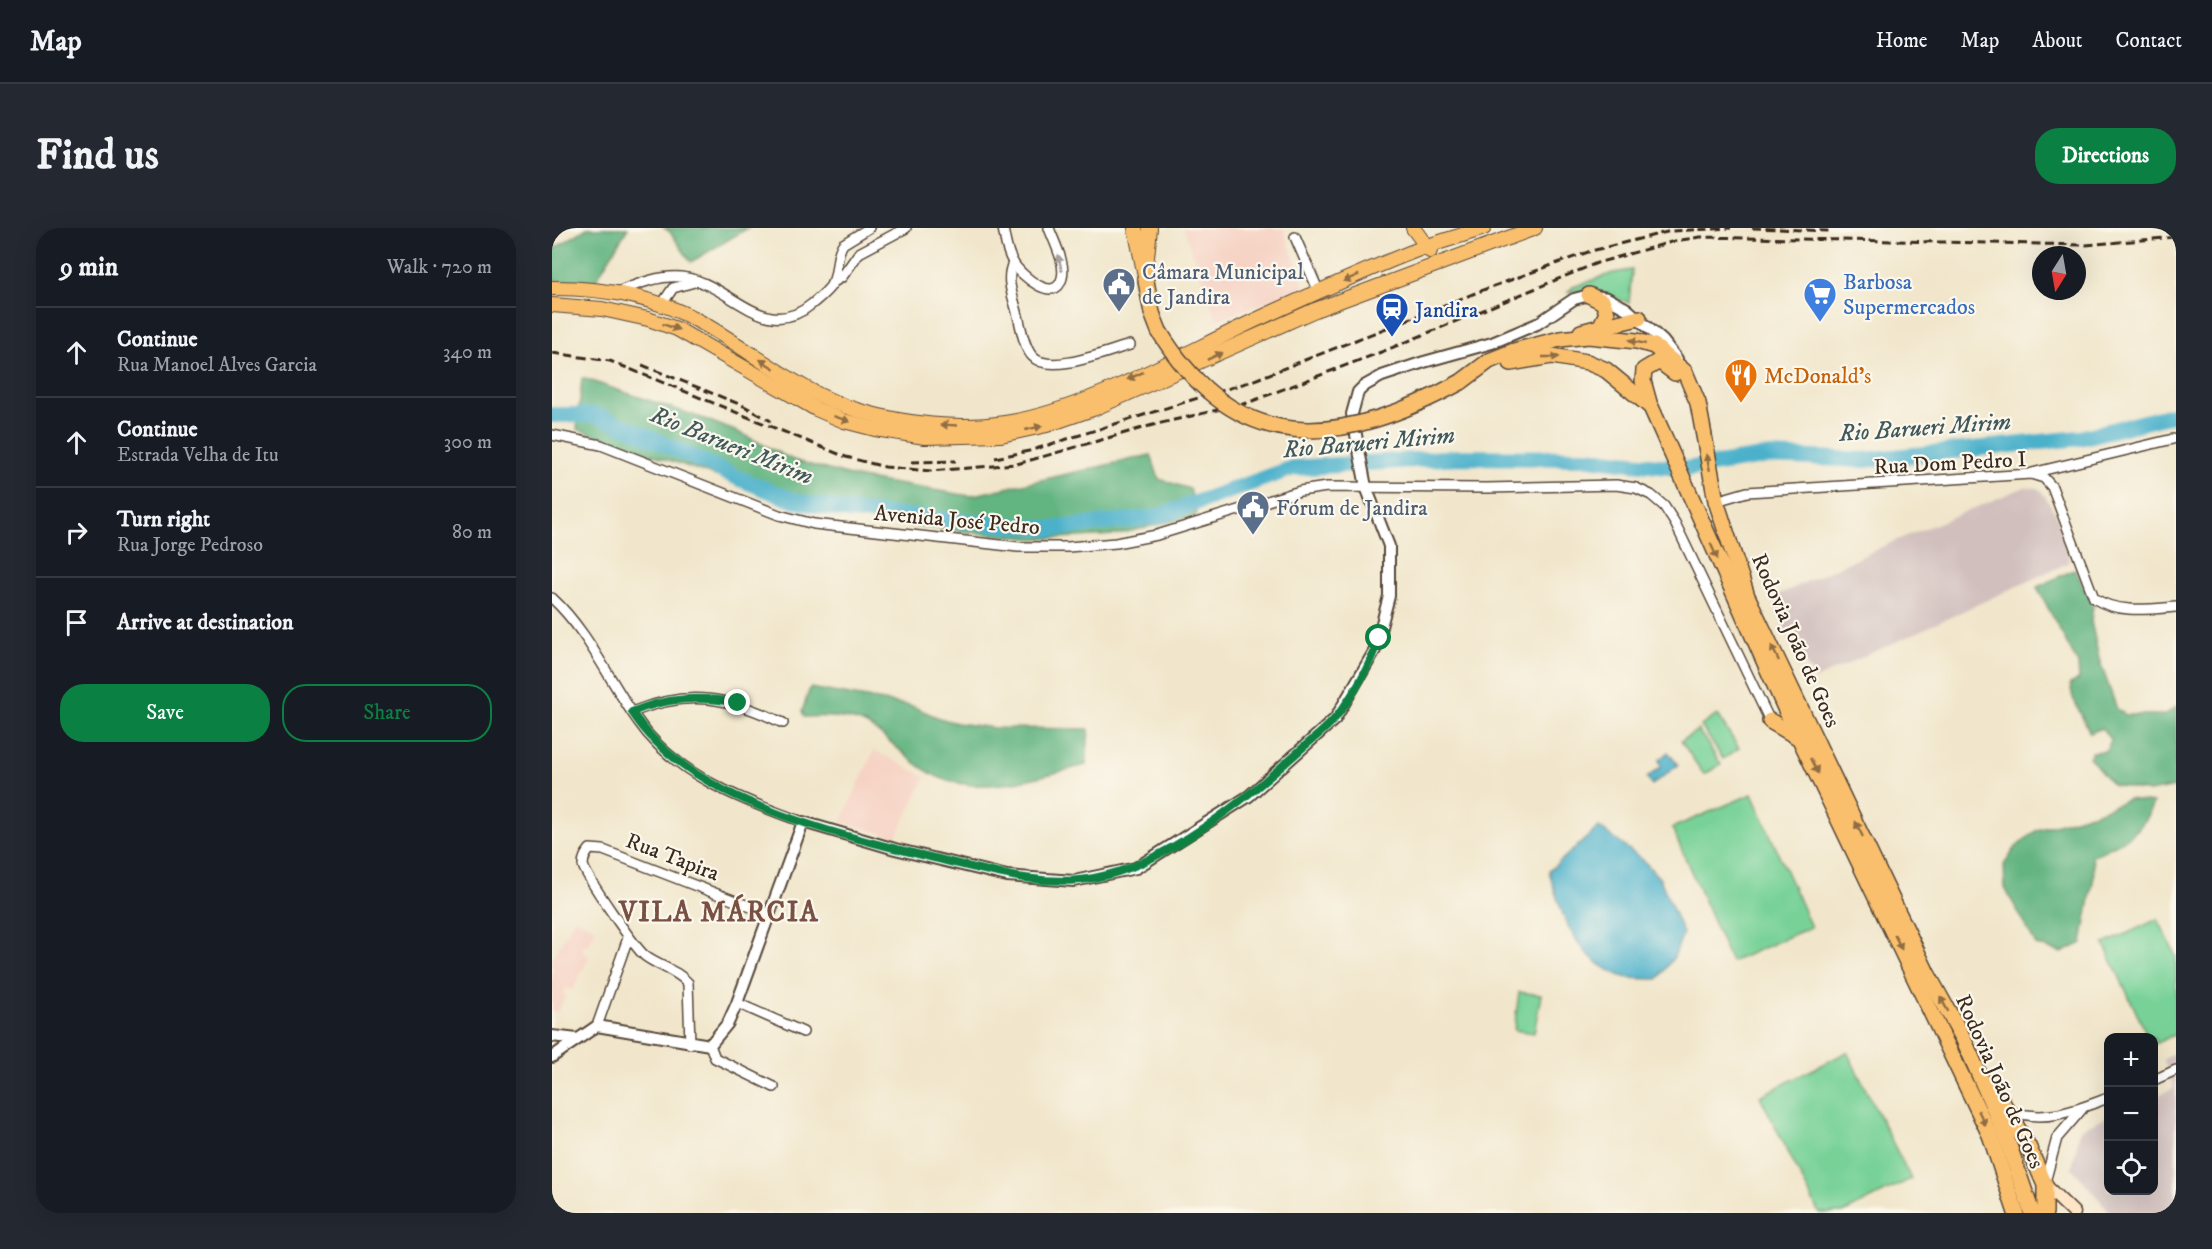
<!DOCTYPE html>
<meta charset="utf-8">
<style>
body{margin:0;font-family:"IM FELL DW Pica",serif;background:#242831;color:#f1f3f6}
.controls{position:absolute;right:18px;bottom:18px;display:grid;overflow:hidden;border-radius:12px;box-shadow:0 6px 24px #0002}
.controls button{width:54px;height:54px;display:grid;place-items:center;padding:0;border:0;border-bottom:2px solid #363941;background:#171b24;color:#f1f3f6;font:30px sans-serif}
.compass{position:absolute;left:1480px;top:18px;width:54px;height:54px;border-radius:50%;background:#171b24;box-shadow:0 6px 24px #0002;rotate:191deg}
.stop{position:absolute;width:18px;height:18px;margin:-14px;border:4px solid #0b8043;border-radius:50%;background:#fff}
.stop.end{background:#0b8043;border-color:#fff;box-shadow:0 2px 6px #0008}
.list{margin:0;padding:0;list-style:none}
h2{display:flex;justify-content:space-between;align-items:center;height:78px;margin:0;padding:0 24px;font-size:26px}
h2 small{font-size:20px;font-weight:400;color:#9ea1a6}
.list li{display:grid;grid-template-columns:39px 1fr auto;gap:18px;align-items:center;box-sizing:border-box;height:90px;padding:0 24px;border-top:2px solid #363941}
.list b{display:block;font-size:22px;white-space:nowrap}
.list p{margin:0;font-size:20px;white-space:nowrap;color:#9ea1a6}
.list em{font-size:20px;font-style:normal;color:#9ea1a6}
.actions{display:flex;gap:12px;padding:18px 24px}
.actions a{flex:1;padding:14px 0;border:2px solid #0b8043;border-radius:24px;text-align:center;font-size:21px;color:#0b8043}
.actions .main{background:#0b8043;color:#fff}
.icon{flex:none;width:33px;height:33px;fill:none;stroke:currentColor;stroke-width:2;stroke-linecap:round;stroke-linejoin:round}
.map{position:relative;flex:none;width:1624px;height:985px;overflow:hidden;border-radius:24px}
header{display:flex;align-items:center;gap:36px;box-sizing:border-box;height:84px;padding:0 30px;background:#171b24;border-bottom:2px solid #363941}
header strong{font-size:28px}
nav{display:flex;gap:33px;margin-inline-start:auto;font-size:21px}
.intro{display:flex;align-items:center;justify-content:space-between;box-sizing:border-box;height:144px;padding:0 36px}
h1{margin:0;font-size:42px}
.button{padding:15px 27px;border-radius:24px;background:#0b8043;color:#fff;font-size:21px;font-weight:700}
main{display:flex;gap:36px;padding:0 36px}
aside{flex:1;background:#171b24;border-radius:24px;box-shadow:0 6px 24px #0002}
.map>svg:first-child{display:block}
.built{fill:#f6d2c3}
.industrial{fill:#d1bfbd}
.green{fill:#78d298;stroke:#5a7e5b;stroke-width:1.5}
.forest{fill:#62b480;stroke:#4e6f4f;stroke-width:1.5}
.water{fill:#4cb1cb;stroke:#446e74;stroke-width:1.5}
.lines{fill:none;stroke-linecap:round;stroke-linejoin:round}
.river{stroke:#4cb1cb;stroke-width:16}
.minor-casing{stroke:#564638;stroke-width:12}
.tertiary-casing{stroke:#564638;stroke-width:14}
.secondary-casing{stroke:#564638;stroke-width:15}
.primary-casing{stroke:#564638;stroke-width:16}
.trunk-casing{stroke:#564638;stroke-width:18}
.minor{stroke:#fff;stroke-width:9}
.tertiary{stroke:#fff;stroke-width:10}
.secondary{stroke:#fde5c5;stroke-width:12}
.primary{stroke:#f9bf6d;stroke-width:14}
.trunk{stroke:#f9bf6d;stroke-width:15}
.rail{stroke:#3b2a1e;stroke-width:3;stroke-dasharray:9 4.5;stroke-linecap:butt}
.trunk-bridge-casing{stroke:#564638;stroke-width:18;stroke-linecap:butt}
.trunk-bridge{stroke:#f9bf6d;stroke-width:15}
.oneway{fill:#a79f9a}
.oneway2{fill:#906d42}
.route{stroke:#0b8043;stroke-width:8}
.labels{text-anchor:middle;stroke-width:4.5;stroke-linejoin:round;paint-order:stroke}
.service-label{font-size:22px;fill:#4e5e75;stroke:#fbf7ec;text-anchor:start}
.shop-label{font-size:22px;fill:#366cbe;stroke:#fbf7ec;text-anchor:start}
.transit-label{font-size:22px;fill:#164399;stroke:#fbf7ec;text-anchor:start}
.food-label{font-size:22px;fill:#c56008;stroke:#fbf7ec;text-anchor:start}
.street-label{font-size:22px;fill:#3b2a1e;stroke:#fbf7ec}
.water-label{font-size:24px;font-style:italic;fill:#41595b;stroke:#fbf7ec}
.district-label{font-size:28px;font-weight:bold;letter-spacing:1.5px;fill:#795143;stroke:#fbf7ec}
</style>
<header>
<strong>Map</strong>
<nav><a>Home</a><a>Map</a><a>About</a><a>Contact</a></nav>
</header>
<div class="intro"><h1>Find us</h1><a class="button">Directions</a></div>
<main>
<aside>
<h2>9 min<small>Walk · 720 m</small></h2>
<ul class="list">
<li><svg class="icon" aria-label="ahead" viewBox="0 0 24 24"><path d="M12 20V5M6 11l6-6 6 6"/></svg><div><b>Continue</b><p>Rua Manoel Alves Garcia</p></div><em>340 m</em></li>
<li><svg class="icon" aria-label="ahead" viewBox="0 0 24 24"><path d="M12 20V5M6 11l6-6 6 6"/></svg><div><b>Continue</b><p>Estrada Velha de Itu</p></div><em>300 m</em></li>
<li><svg class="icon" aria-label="right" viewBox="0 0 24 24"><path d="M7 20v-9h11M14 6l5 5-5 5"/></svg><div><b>Turn right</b><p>Rua Jorge Pedroso</p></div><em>80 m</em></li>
<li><svg class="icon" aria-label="arrive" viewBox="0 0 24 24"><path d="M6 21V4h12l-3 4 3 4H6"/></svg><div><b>Arrive at destination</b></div></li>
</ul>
<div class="actions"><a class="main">Save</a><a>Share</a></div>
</aside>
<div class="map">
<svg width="1624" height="985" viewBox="0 0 1624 985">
<rect width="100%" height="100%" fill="#fbf7ec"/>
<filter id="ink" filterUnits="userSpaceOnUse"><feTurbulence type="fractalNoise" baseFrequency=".0167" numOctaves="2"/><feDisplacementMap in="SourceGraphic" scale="12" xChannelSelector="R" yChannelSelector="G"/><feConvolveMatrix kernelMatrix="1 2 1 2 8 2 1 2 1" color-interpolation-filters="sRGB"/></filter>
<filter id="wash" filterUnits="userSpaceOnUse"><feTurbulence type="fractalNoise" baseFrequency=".008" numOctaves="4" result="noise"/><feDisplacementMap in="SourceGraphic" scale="24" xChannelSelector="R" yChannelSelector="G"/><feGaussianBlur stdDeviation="1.35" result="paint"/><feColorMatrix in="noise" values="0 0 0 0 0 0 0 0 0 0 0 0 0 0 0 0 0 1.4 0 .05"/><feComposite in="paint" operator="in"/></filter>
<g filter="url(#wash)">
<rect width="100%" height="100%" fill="#f1e6cb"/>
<!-- built -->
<g class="built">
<polygon points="631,0 731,0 753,60 665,92"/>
<polygon points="322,522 374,549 344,609 289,594"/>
<polygon points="23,690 44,700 36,718 31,716 31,723 37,729 21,762 13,760 11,766 14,768 5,785 0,783 0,731"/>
</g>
<!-- industrial -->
<g class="industrial">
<polygon points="1473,259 1486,260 1493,268 1505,288 1518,334 1263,451 1232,400 1222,369 1345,312"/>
<polygon points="1624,825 1624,985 1559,985 1520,940 1528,901 1556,888 1556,962 1602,962 1602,869 1622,860 1611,831"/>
</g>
<!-- green -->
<g class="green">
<polygon points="1080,42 1077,75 1040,61 1016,64 1021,59 1061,45"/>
<polygon points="1165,487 1187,520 1171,531 1149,498"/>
<polygon points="1146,502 1169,536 1152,547 1129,513"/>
<polygon points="1200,566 1259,699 1179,734 1120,600"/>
<polygon points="1606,691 1624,729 1624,806 1602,816 1602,810 1596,809 1552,716"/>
<polygon points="967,764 989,767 982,805 962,802"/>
<polygon points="1295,824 1359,951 1291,985 1267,985 1208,868"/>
</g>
<!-- forest -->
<g class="forest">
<polygon points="35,0 76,0 42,55 0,52 0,22"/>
<polygon points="112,0 196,0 139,34 118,4"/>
<polygon points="30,150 150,190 188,205 241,232 302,249 418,268 599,227 607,251 638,261 645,287 563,307 485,311 367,299 261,281 25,201"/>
<polygon points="1523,341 1541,378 1539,393 1547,431 1565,481 1574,487 1613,487 1624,479 1624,559 1597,564 1560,556 1537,529 1540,524 1553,523 1559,513 1550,500 1538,505 1521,470 1518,456 1527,452 1526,436 1485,359"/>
<path d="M 258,460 L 360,478 L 387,490 L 405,495 L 443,500 L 537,501 L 534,537 C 488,548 432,569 386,549 C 359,537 340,511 315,497 C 298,488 271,488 252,489 L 250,483 Z"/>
<path d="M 1577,571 L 1601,575 C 1590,607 1569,615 1540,628 L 1542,648 L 1530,715 L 1510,725 L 1484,717 L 1453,660 L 1452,637 L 1464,619 L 1485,602 L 1543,585 Z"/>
</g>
<!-- water -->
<g class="water">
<polygon points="1116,524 1126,537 1100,557 1095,550 1109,539 1107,532"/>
<path d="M 1047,599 L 1091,632 L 1108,651 L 1131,705 L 1122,729 L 1106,751 C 1095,750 1079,752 1069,748 C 1022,729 1009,687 997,643 Z"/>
</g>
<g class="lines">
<!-- river -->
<polyline class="river" points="0,187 43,187 80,201 186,250 243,273 296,283 500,301 604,289 741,240 907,229 1035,230 1134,241 1216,228 1312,232 1528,210 1624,186"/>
</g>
</g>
<g filter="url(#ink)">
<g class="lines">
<!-- minor casing -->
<g class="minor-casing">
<g id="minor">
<path d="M 451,0 C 453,12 455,25 462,36 C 469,47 503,77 510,50 C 514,35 502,14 497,0"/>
<polyline points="743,9 767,64"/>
<path d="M 461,35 C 453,51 461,68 465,84 C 469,98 471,117 480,128 C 497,148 556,123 578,117"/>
<polyline points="280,55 290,49 307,25 354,0"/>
<path d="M 63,65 C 85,56 112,45 135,50 C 180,58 213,115 260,76 C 267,70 276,63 280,56 C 287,44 283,27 291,16 L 317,0"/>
<polyline points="110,76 121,60 146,53"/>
<polyline points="0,207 49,217 227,287 262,296 466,319 516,319 564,315 605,307 748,263 775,259 935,260 1064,257 1084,260 1099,267 1112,278 1123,295 1218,493"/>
<polyline points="1480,245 1621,211"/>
<path d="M 1164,273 L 1195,264 L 1479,246 L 1492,250 L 1500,259 L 1542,370 C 1564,386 1598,381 1624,379"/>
<path d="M 0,370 C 37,404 57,453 86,493 C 123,547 192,573 251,594"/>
<path d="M 80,484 C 137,461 177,469 231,495"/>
<polyline points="185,775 251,804"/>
<polyline points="45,798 76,710"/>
<path d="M 138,816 L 136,755 C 125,742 106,738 93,728 C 83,720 33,647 31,637 C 31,630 34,626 38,621 L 51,622 L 217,686"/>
<polyline points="158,817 163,830 222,859"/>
<polyline points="1602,852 1624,842"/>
<path d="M 1457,883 C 1494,895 1521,883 1556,870"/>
<polyline points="1493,954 1505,910 1530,881"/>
</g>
</g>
<!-- tertiary casing -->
<g class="tertiary-casing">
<g id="tertiary">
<polyline points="0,808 25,811"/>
<polyline points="0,829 45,798 158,817 176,795 185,775 251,594 343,621 455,648 522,653 584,640 697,568 783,491 823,422 837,368 837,318 814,259 800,186 806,164 812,158 830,148 872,134 940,115 985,96 1022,71 1037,67 1055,70 1075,81 1111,113 1125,131"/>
</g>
</g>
<!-- secondary casing -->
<g class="secondary-casing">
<polyline id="secondary" points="1493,957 1522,985"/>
</g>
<!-- primary casing -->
<g class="primary-casing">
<g id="primary">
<polyline points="583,0 594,53"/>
<polyline points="861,0 878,23"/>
<polyline points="594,39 598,0"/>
<path d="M 0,60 C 51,60 106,69 150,95 C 202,124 250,167 308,183 C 353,196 406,202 453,195 C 534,183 632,125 708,90 C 761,66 815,41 870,20 C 890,13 912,7 932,0"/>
<polyline points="0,77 50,81 96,91 125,101 264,181 292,193 323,201 373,209 449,207 495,197 541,181 763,82 983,0"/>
</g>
</g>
<!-- trunk casing -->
<g class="trunk-casing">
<g id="trunk">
<polyline points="594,53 600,85 607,103"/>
<polyline points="1048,99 1087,90"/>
<polyline points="1029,104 1048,99 1055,85 1051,74 1037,67"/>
<polyline points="959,135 1000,128 1035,134 1054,142 1099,179 1233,480 1438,907 1464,985"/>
<polyline points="909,154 937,133 962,123 1008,111 1036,108 1085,113 1102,118 1133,144 1146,175 1164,273 1195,368 1375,745 1411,810 1452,903 1480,985"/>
<polyline points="1098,178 1091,153 1092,142 1107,133 1123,145"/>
<polyline points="1218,493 1249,511"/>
<polyline points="1439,855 1476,918 1493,957 1493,985"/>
</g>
</g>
<!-- minor -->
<use href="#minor" class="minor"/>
<!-- tertiary -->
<use href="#tertiary" class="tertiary"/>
<!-- secondary -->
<use href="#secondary" class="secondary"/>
<!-- primary -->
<use href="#primary" class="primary"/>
<!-- trunk -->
<use href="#trunk" class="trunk"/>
<!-- rail -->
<g class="rail">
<polyline points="1200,0 1277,3"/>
<polyline points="0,125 58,133 294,229 333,239 379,243 465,236 601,197 695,175 837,121 1045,35 1123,13 1148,9 1534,17 1624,9"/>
<polyline points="90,137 192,178 219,193"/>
<polyline points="443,230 477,223 697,154 931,62 1039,23 1119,3 1179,0"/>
<polyline points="359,234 404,233"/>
</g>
<!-- trunk-bridge casing -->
<g class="trunk-bridge-casing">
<path id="trunk-bridge" d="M 607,103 C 686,232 789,219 909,154"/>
</g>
<!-- trunk-bridge -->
<use href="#trunk-bridge" class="trunk-bridge"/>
</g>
<!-- one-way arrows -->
<defs><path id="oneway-solid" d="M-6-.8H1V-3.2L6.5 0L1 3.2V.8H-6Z" transform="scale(1.5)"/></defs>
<use class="oneway" href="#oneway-solid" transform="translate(508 35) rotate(-102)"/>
<g class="oneway2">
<use href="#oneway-solid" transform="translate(799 50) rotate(157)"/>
<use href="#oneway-solid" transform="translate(119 99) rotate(20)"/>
<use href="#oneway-solid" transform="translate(1085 114) rotate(-167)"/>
<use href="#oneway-solid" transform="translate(663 128) rotate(-25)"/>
<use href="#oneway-solid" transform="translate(999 129)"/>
<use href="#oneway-solid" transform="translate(215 136) rotate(-148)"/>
<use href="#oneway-solid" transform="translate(583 148) rotate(155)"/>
<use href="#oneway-solid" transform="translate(290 191) rotate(19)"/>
<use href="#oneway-solid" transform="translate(397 197) rotate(-177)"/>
<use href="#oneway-solid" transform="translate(482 200) rotate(-13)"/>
<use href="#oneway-solid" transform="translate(1156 234) rotate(-102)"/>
<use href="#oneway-solid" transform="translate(1162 323) rotate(66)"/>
<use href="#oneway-solid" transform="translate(1223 425) rotate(-116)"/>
<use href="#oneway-solid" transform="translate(1262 538) rotate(64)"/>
<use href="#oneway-solid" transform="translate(1307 601) rotate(-116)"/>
<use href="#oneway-solid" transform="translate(1346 714) rotate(64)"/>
<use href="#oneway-solid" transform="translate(1392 776) rotate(-119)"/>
<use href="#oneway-solid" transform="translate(1430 890) rotate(64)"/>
</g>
</g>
<g class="lines" filter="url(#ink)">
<!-- route -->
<path class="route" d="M 186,475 C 149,468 115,469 80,484 C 102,518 135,543 172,562 C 237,595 311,613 382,630 C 434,642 489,660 542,650 C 614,637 694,571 747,523 C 759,512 774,502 784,489 C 802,467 818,437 827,410"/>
</g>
<!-- icons -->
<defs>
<g id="civic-pin" transform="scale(1.725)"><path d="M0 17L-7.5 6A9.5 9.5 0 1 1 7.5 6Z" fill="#5c6f8a" stroke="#fbf7ec"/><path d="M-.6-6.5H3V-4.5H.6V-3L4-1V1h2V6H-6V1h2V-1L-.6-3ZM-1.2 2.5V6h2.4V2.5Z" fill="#fff"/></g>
<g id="supermarket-pin" transform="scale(1.725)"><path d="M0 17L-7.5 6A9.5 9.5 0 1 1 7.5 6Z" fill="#3f7fe0" stroke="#fbf7ec"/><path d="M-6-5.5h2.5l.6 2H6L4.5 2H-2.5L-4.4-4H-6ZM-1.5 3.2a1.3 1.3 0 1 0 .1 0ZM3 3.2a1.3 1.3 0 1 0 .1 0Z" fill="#fff"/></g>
<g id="station-pin" transform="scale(1.725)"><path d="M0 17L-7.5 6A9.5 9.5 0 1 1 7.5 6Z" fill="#1a4fb4" stroke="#fbf7ec"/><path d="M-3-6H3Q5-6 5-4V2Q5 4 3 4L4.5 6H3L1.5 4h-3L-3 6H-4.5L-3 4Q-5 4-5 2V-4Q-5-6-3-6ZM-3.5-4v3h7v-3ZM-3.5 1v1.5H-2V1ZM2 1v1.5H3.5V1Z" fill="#fff"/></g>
<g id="restaurant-pin" transform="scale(1.725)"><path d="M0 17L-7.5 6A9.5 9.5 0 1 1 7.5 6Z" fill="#e8710a" stroke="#fbf7ec"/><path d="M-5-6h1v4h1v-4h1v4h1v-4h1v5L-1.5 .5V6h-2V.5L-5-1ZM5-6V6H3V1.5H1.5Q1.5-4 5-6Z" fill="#fff"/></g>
</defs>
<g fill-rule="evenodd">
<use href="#civic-pin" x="567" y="56"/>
<use href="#supermarket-pin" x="1268" y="66"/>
<use href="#station-pin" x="840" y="81"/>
<use href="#restaurant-pin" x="1189" y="147"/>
<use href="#civic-pin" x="701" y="279"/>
</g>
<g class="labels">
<!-- service labels -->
<g class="service-label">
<text x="590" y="51">Câmara Municipal<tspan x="590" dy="25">de Jandira</tspan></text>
<text x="724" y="287">Fórum de Jandira</text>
</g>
<!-- shop labels -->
<g class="shop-label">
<text x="1291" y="61">Barbosa<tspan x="1291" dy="25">Supermercados</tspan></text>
</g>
<!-- transit labels -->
<g class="transit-label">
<text x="863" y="89">Jandira</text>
</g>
<!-- food labels -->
<g class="food-label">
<text x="1212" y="155">McDonald's</text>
</g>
<!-- street labels -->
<g class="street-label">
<text transform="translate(1398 234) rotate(-3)" y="8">Rua Dom Pedro I</text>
<text transform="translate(405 291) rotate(5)" y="8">Avenida José Pedro</text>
<text transform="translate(1245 412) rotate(66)" y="8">Rodovia João de Goes</text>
<text transform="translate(121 628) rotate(21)" y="8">Rua Tapira</text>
<text transform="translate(1449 853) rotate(66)" y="8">Rodovia João de Goes</text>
</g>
<!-- water labels -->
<g class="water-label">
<text transform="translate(1373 199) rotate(-4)" y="8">Rio Barueri Mirim</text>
<text transform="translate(817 214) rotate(-5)" y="8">Rio Barueri Mirim</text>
<text transform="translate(180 217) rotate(22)" y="8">Rio Barueri Mirim</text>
</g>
<!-- district labels -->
<g class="district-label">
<text x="167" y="693">VILA MÁRCIA</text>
</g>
</g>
</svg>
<div class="controls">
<button>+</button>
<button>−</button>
<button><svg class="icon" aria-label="locate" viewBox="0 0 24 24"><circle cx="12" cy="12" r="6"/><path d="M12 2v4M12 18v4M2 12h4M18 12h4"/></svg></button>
</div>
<svg class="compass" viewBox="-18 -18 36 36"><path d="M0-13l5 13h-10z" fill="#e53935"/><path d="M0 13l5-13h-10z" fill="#9ea1a6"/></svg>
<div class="stop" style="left:827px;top:410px"></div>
<div class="stop end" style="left:186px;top:475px"></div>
</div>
</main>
